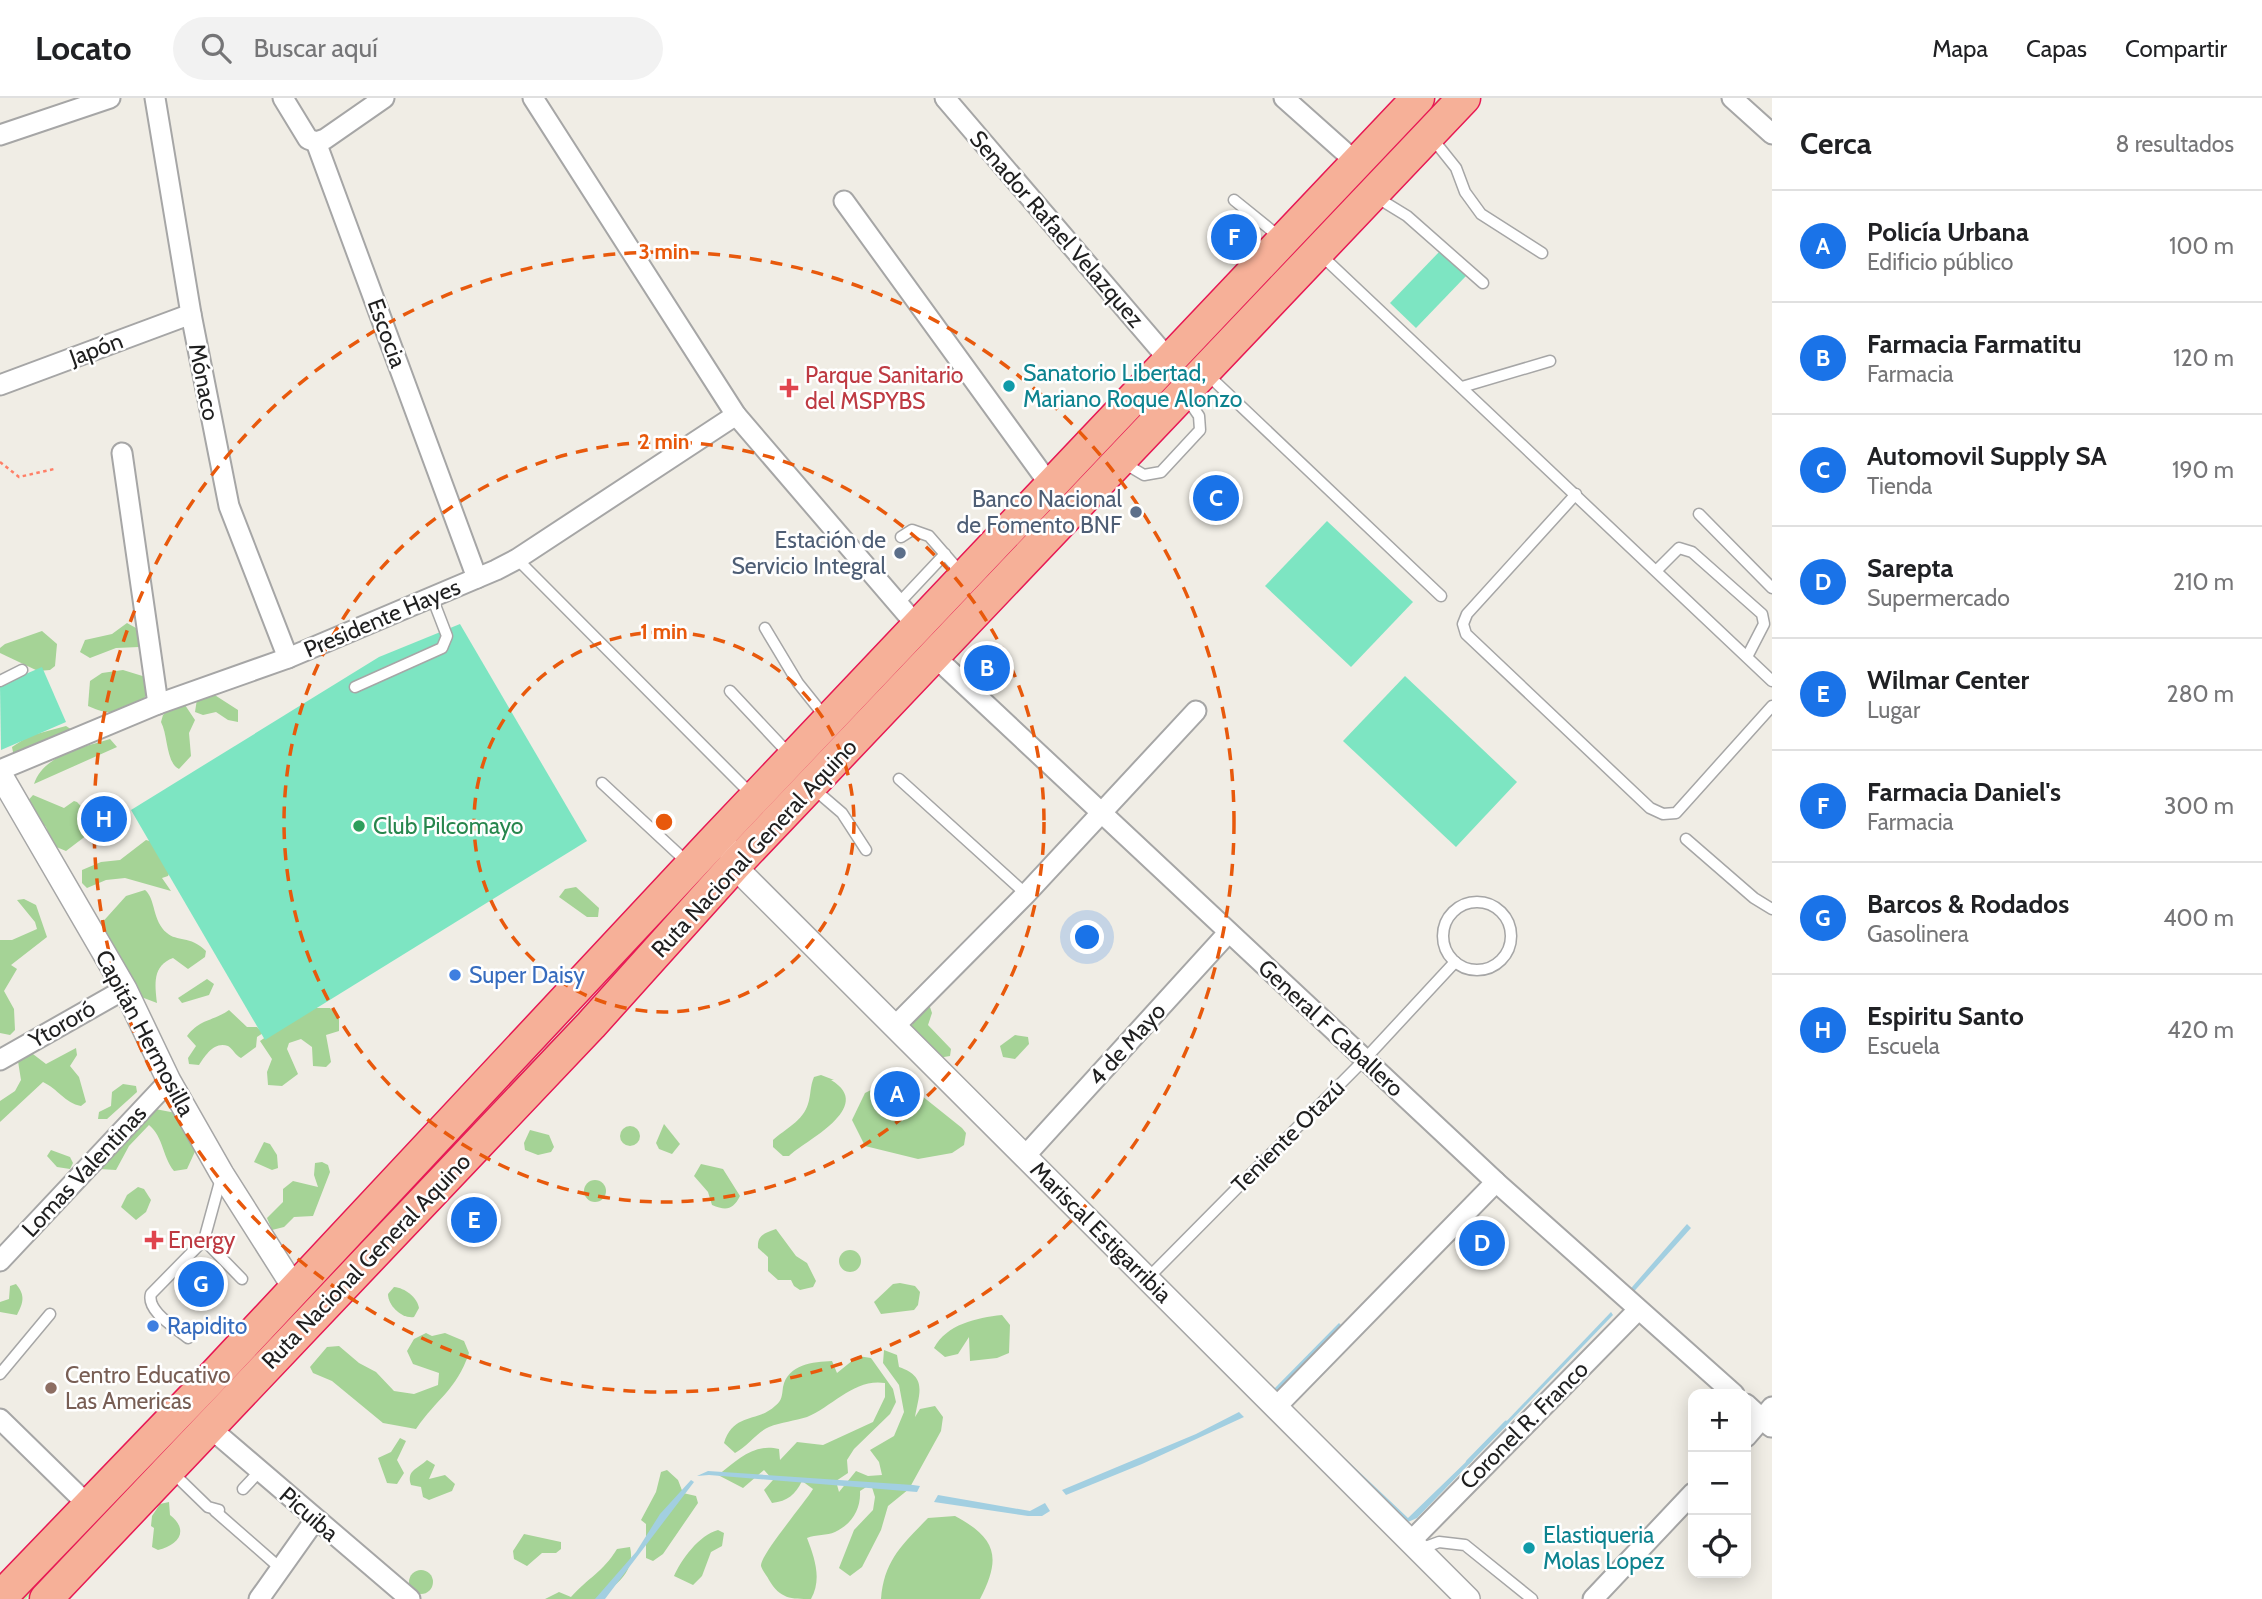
<!DOCTYPE html>
<html lang="es">
<meta charset="utf-8">
<style>
body{margin:0;font-family:Cabin,sans-serif;background:#f2f2f2;color:#202124}
.controls{position:absolute;right:21px;bottom:21px;display:grid;overflow:hidden;border-radius:14px;box-shadow:0 4px 18px #0003}
.controls button{width:63px;height:63px;display:grid;place-items:center;padding:0;border:0;border-bottom:2px solid #e0e0e0;background:#fff;color:#202124;font:35px sans-serif}
.you{position:absolute;left:1088px;top:840px;width:24px;height:24px;margin:-18px;border:5px solid #fff;border-radius:50%;background:#1a73e8;box-shadow:0 0 0 10px #1a73e833}
.badge{display:grid;place-items:center;width:46px;height:46px;border-radius:50%;background:#1a73e8;color:#fff;font-size:23px;font-weight:700}
.pin{position:absolute;translate:-50% -50%;border:4px solid #fff;box-shadow:0 2px 7px #0006}
.list{margin:0;padding:0;list-style:none}
h2{display:flex;justify-content:space-between;align-items:center;height:91px;margin:0;padding:0 28px;font-size:30px}
h2 small{font-size:23px;font-weight:400;color:#757577}
.list li{display:grid;grid-template-columns:46px 1fr auto;gap:21px;align-items:center;box-sizing:border-box;height:112px;padding:0 28px;border-top:2px solid #e0e0e0}
.list b{display:block;font-size:26px;white-space:nowrap}
.list p{margin:0;font-size:23px;white-space:nowrap;color:#757577}
.list em{font-size:23px;font-style:normal;color:#757577}
.icon{flex:none;width:38px;height:38px;fill:none;stroke:currentColor;stroke-width:2;stroke-linecap:round;stroke-linejoin:round}
.map{position:relative;flex:none;width:1772px;height:1501px;overflow:hidden}
header{display:flex;align-items:center;gap:42px;box-sizing:border-box;height:98px;padding:0 35px;background:#fff;border-bottom:2px solid #e0e0e0}
header strong{font-size:33px}
nav{display:flex;gap:38px;margin-inline-start:auto;font-size:24px}
.search{width:490px;height:63px;background:#f2f2f2;display:flex;align-items:center;gap:18px;box-sizing:border-box;padding:0 24px;border-radius:38px;color:#757577;font-size:26px}
main{display:flex}
aside{flex:1;background:#fff}
.map>svg:first-child{display:block}
.grass{fill:#c6eea7}
.forest{fill:#a5d396}
.pitch{fill:#7de5c2}
.water{fill:#a2cfe1}
.lines{fill:none;stroke-linecap:round;stroke-linejoin:round}
.stream{stroke:#a2cfe1;stroke-width:4.5}
.service-casing{stroke:#a6a6a6;stroke-width:13}
.minor-casing{stroke:#a6a6a6;stroke-width:23}
.tertiary-casing{stroke:#a6a6a6;stroke-width:26}
.trunk-casing{stroke:#e71954;stroke-width:35}
.path{stroke:#ff7f67;stroke-width:2.5;stroke-dasharray:3.5 3.5;stroke-linecap:butt}
.service{stroke:#fff;stroke-width:10}
.minor{stroke:#fff;stroke-width:19}
.tertiary{stroke:#fff;stroke-width:23}
.trunk{stroke:#f6b098;stroke-width:32}
.ring{fill:none;stroke:#e8590c;stroke-width:3.5;stroke-dasharray:12 9}
.culture-dot{fill:#0f9aa8;stroke:#fff;stroke-width:2.5}
.health-dot{fill:#e0444e;stroke:#fff;stroke-width:2.5}
.service-dot{fill:#5c6f8a;stroke:#fff;stroke-width:2.5}
.leisure-dot{fill:#2e9e5b;stroke:#fff;stroke-width:2.5}
.shop-dot{fill:#3f7fe0;stroke:#fff;stroke-width:2.5}
.education-dot{fill:#8d6e63;stroke:#fff;stroke-width:2.5}
.labels{text-anchor:middle;stroke-width:5;stroke-linejoin:round;paint-order:stroke}
.street-label{font-size:23px;fill:#1f1f1f;stroke:#fff}
.culture-label{font-size:23px;fill:#0d838f;stroke:#fff;text-anchor:start}
.health-label{font-size:23px;fill:#be3a42;stroke:#fff;text-anchor:start}
.service-label{font-size:23px;fill:#4e5e75;stroke:#fff;text-anchor:end}
.leisure-label{font-size:23px;fill:#27864d;stroke:#fff;text-anchor:start}
.shop-label{font-size:23px;fill:#366cbe;stroke:#fff;text-anchor:start}
.education-label{font-size:23px;fill:#785e54;stroke:#fff;text-anchor:start}
.centre{fill:#e8590c;stroke:#fff;stroke-width:3.5}
.ring-label{font-size:21px;text-anchor:middle;font-weight:bold;fill:#e8590c;stroke:#fff;stroke-width:5;stroke-linejoin:round;paint-order:stroke}
</style>
<header>
<strong>Locato</strong>
<div class="search"><svg class="icon" aria-label="search" viewBox="0 0 24 24"><circle cx="10" cy="10" r="6"/><path d="M15 15l6 6"/></svg>Buscar aquí</div>
<nav><a>Mapa</a><a>Capas</a><a>Compartir</a></nav>
</header>
<main>
<div class="map">
<svg width="1772" height="1501" viewBox="0 0 1772 1501">
<rect width="100%" height="100%" fill="#f0ede5"/>
<!-- grass -->
<g class="grass">
<polygon points="1439,0 1444,0 748,733"/>
<polygon points="698,789 485,1019 26,1501 21,1501"/>
</g>
<!-- forest -->
<g class="forest">
<polygon points="127,525 136,530 140,540 139,549 116,550 90,560 80,554 85,542 112,536"/>
<polygon points="42,533 57,546 55,568 50,572 38,573 0,555 0,550 5,546"/>
<path d="M 123,572 L 149,580 L 151,587 C 140,617 116,621 88,608 L 90,583 L 102,575 Z"/>
<polygon points="210,594 238,612 238,624 228,622 216,614 203,617 195,614 197,601"/>
<path d="M 175,606 L 185,607 L 195,622 L 189,635 L 191,658 L 179,671 C 166,665 168,637 161,624 L 163,617 Z"/>
<polygon points="66,628 77,635 14,659 12,649 29,638"/>
<path d="M 110,641 L 117,649 L 34,686 C 43,657 84,649 110,641 Z"/>
<polygon points="33,697 64,710 74,703 77,704 91,719 91,734 66,753 54,748 46,729 25,706"/>
<polygon points="146,742 153,744 174,765 168,778 162,780 171,793 125,780 106,782 87,790 82,785 82,772 101,764 120,762"/>
<polygon points="576,789 599,810 598,819 587,819 559,799 565,791"/>
<path d="M 145,792 C 156,801 152,823 167,835 C 177,844 190,837 206,853 L 205,859 L 188,871 L 173,860 C 152,868 155,886 157,905 L 136,897 L 99,828 L 126,798 Z"/>
<polygon points="24,801 36,807 47,839 11,867 17,871 4,893 14,911 15,932 10,937 0,935 0,842 12,842 37,831 35,824 17,802"/>
<polygon points="207,881 214,886 209,897 182,905 178,900"/>
<polygon points="924,905 930,909 932,915 928,927 951,951 950,958 938,960 910,931"/>
<polygon points="308,910 330,910 339,920 339,933 326,937 331,964 326,969 313,968 312,949 301,941 289,945 287,951 298,976 282,988 268,987 267,974 272,961 260,943"/>
<path d="M 229,912 L 247,929 L 257,929 L 263,935 L 257,939 L 256,949 L 241,960 C 235,957 233,951 228,948 C 214,943 205,958 199,967 L 189,966 L 188,960 L 196,948 L 187,938 C 201,920 212,924 229,912 Z"/>
<polygon points="1015,937 1028,939 1029,946 1015,961 1003,959 1000,948"/>
<path d="M 76,950 L 77,957 L 70,968 L 79,979 L 86,1004 L 81,1008 C 65,1005 58,991 43,984 L 0,1024 L 0,1003 L 15,993 L 21,982 L 17,957 L 29,953 L 46,966 Z"/>
<path d="M 821,977 L 834,982 L 831,982 C 877,1009 803,1044 789,1058 L 783,1058 L 773,1049 L 773,1042 C 785,1031 803,1023 808,1006 C 811,997 810,988 814,979 Z"/>
<polygon points="123,986 136,988 137,994 107,1021 98,1021 99,1014 111,1008 112,994"/>
<polygon points="905,989 917,994 962,1030 966,1035 964,1047 952,1055 918,1061 865,1048 852,1022 865,995 877,989"/>
<path d="M 150,1010 L 176,1015 L 198,1047 L 187,1071 L 174,1073 C 162,1058 164,1040 149,1027 L 129,1048 L 116,1072 L 99,1071 Z"/>
<polygon points="664,1026 680,1046 672,1056 659,1051 656,1045"/>
<circle cx="630" cy="1038" r="10"/>
<polygon points="530,1032 549,1037 554,1049 551,1054 538,1057 525,1052 524,1045"/>
<polygon points="264,1044 270,1046 277,1057 278,1070 272,1072 254,1064"/>
<polygon points="51,1052 70,1059 73,1065 70,1071 57,1069 47,1058"/>
<polygon points="322,1064 328,1067 330,1074 313,1118 294,1119 284,1129 272,1132 267,1120 283,1104 283,1091 293,1083 318,1089 314,1077 315,1065"/>
<path d="M 701,1066 L 723,1071 L 740,1098 C 733,1112 726,1113 712,1107 L 708,1094 L 694,1078 Z"/>
<circle cx="595" cy="1093" r="11"/>
<polygon points="138,1089 144,1091 151,1102 146,1114 136,1122 121,1109 127,1097"/>
<path d="M 776,1131 L 796,1158 L 807,1165 L 816,1183 L 813,1189 L 800,1192 L 794,1188 L 791,1182 L 778,1182 L 768,1173 L 768,1159 L 758,1150 C 757,1137 765,1135 776,1131 Z"/>
<circle cx="850" cy="1163" r="11"/>
<polygon points="900,1185 915,1188 920,1194 918,1207 914,1212 881,1216 874,1204 893,1186"/>
<path d="M 16,1186 C 26,1198 23,1205 17,1217 L 0,1214 L 0,1204 L 9,1201 L 10,1188 Z"/>
<path d="M 394,1189 C 405,1190 417,1199 419,1210 L 414,1219 C 402,1221 388,1208 388,1196 Z"/>
<path d="M 1002,1217 L 1010,1227 L 1009,1255 L 997,1260 L 970,1263 L 969,1239 L 958,1256 L 945,1259 L 934,1250 C 947,1226 976,1220 1002,1217 Z"/>
<path d="M 426,1235 L 432,1238 L 445,1235 L 464,1243 L 469,1255 C 456,1293 437,1300 416,1331 L 383,1325 L 332,1283 L 313,1275 L 310,1269 L 327,1249 L 339,1248 L 359,1265 L 376,1274 L 394,1293 L 414,1296 L 438,1287 L 439,1275 L 413,1266 L 407,1253 L 414,1241 Z"/>
<path d="M 884,1252 L 897,1257 L 899,1269 C 928,1279 919,1295 915,1319 L 920,1311 L 935,1308 L 943,1319 L 941,1333 L 909,1391 L 888,1408 L 881,1432 L 862,1469 L 850,1478 L 839,1470 L 854,1432 L 873,1412 L 875,1399 L 871,1386 L 860,1393 C 861,1411 852,1426 835,1434 C 827,1438 816,1436 807,1440 C 815,1461 822,1481 811,1501 C 791,1501 780,1501 769,1482 C 767,1478 762,1472 761,1468 C 760,1457 804,1406 813,1391 L 802,1383 C 795,1397 788,1403 772,1405 L 764,1392 L 773,1382 L 764,1372 L 743,1390 L 718,1377 C 738,1362 753,1345 779,1351 L 780,1362 L 797,1344 L 823,1347 L 873,1324 L 885,1299 L 885,1285 C 855,1280 833,1308 807,1319 C 795,1323 781,1324 769,1329 C 757,1334 748,1348 735,1355 L 724,1345 C 734,1314 757,1325 775,1308 C 782,1303 782,1297 783,1289 C 788,1266 813,1264 832,1263 L 837,1275 L 858,1258 L 871,1260 L 893,1291 L 896,1304 L 890,1316 L 854,1351 L 847,1362 L 848,1375 L 836,1383 L 839,1394 L 856,1373 L 868,1378 L 882,1377 L 879,1364 L 870,1352 L 894,1338 L 904,1314 L 899,1287 L 883,1265 Z"/>
<polygon points="400,1340 406,1343 397,1362 404,1375 397,1386 387,1385 378,1360 391,1354"/>
<path d="M 427,1362 L 435,1367 L 429,1381 L 445,1377 L 455,1386 L 452,1393 L 429,1402 L 423,1399 L 421,1389 L 411,1387 C 406,1372 418,1371 427,1362 Z"/>
<polygon points="667,1372 678,1382 683,1395 696,1398 698,1405 663,1456 653,1463 646,1460 646,1426 641,1422 656,1394 661,1374"/>
<path d="M 169,1404 L 170,1417 C 190,1433 178,1447 158,1452 L 152,1449 L 154,1430 L 151,1428 L 152,1418 L 160,1406 Z"/>
<path d="M 955,1418 C 996,1440 1002,1459 980,1501 L 881,1501 C 884,1462 903,1446 928,1420 Z"/>
<path d="M 718,1432 L 724,1435 L 722,1448 L 711,1454 L 702,1478 L 693,1487 L 674,1478 C 681,1462 699,1437 718,1432 Z"/>
<polygon points="524,1436 561,1444 561,1451 556,1455 542,1455 527,1468 514,1461 513,1453"/>
<path d="M 630,1449 C 636,1474 616,1486 599,1501 L 545,1501 L 559,1494 L 571,1499 C 589,1479 602,1475 617,1451 Z"/>
<circle cx="421" cy="1484" r="12"/>
</g>
<!-- pitch -->
<g class="pitch">
<polygon points="1440,153 1466,178 1416,230 1390,205"/>
<polygon points="1327,423 1413,504 1351,569 1265,488"/>
<polygon points="460,526 587,743 265,942 131,712 379,559"/>
<polygon points="42,569 66,624 1,652 0,587"/>
<polygon points="1405,578 1517,684 1456,749 1343,643"/>
</g>
<!-- water -->
<g class="water">
<polygon points="1687,1126 1691,1130 1629,1199 1626,1196"/>
<polygon points="1611,1214 1613,1217 1503,1331 1501,1329"/>
<polygon points="1339,1225 1342,1228 1277,1298 1272,1293"/>
<polygon points="1239,1314 1244,1319 1142,1366 1066,1397 1062,1392 1196,1336"/>
<polygon points="1333,1349 1408,1420 1470,1360 1473,1362 1417,1420 1408,1424 1331,1351"/>
<polygon points="708,1373 913,1387 920,1388 917,1394 709,1377 697,1378"/>
<polygon points="691,1382 694,1384 608,1497 605,1501 595,1501 636,1454 660,1416"/>
<polygon points="938,1397 1030,1413 1045,1405 1050,1413 1042,1418 1028,1418 934,1404"/>
</g>
<g class="lines">
<!-- stream -->
<polyline class="stream" points="1468,1364 1506,1325"/>
<!-- service casing -->
<g class="service-casing">
<g id="service">
<polyline points="1432,40 1456,70 1465,94 1481,116 1542,155"/>
<polyline points="1376,99 1407,118 1483,185"/>
<polyline points="1234,102 1281,140"/>
<polyline points="1321,157 1772,583"/>
<polyline points="1208,277 1441,498"/>
<polyline points="1462,289 1550,263"/>
<polyline points="1122,364 1144,377 1161,374 1200,332 1199,318 1186,299"/>
<polyline points="1576,396 1467,516 1463,526 1466,536 1650,710 1663,716 1676,715 1772,608"/>
<polyline points="1699,416 1772,490"/>
<polyline points="901,439 912,432 929,438 962,476"/>
<polyline points="517,461 752,697"/>
<polyline points="1657,472 1679,450 1692,454 1762,516 1764,526 1748,557"/>
<polyline points="898,506 945,456"/>
<polyline points="765,530 798,585 826,620"/>
<polyline points="0,583 22,572"/>
<polyline points="355,589 442,550 447,538 432,499"/>
<polyline points="730,593 790,657"/>
<polyline points="899,681 1026,796"/>
<polyline points="602,685 688,765"/>
<polyline points="814,691 842,715 866,752"/>
<polyline points="1686,741 1754,800 1772,811"/>
<circle cx="1477" cy="838" r="34"/>
<polyline points="221,1080 204,1142 242,1181"/>
<polyline points="1147,1181 1365,961 1455,864"/>
<path d="M 188,1240 C 176,1230 146,1213 151,1196 L 204,1142"/>
<polyline points="0,1276 50,1216"/>
<polyline points="172,1374 208,1409 219,1412"/>
<polyline points="243,1391 259,1374"/>
<polyline points="215,1413 280,1470"/>
<polyline points="1420,1451 1439,1444 1465,1447 1532,1501"/>
</g>
</g>
<!-- minor casing -->
<g class="minor-casing">
<g id="minor">
<polyline points="155,0 191,216 229,408 288,560"/>
<polyline points="283,0 308,41 316,44 477,480"/>
<polyline points="533,0 736,317 918,529"/>
<polyline points="945,0 1170,263"/>
<polyline points="1284,0 1357,65"/>
<polyline points="1732,0 1772,36"/>
<polyline points="0,37 110,0"/>
<polyline points="316,44 325,41 384,0"/>
<polyline points="844,103 1050,387"/>
<polyline points="0,287 191,216"/>
<polyline points="122,355 158,606"/>
<polyline points="933,557 1496,1084 1734,1296"/>
<polyline points="0,672 158,606 288,560 496,472 517,461 736,317"/>
<polyline points="895,928 1026,796 1196,613"/>
<polyline points="0,962 125,891"/>
<polyline points="1025,1058 1228,835"/>
<polyline points="0,1163 169,983"/>
<polyline points="1746,1306 1771,1329"/>
<polyline points="1276,1309 1496,1084"/>
<polyline points="0,1321 88,1407"/>
<polyline points="209,1329 410,1501"/>
<polyline points="1746,1339 1772,1309"/>
<polyline points="1411,1443 1638,1212"/>
<polyline points="259,1501 315,1422"/>
<polyline points="1593,1501 1693,1395"/>
</g>
</g>
<!-- tertiary casing -->
<g class="tertiary-casing">
<g id="tertiary">
<polyline points="0,676 125,891 169,983 222,1076 295,1191"/>
<polyline points="731,753 734,768 1468,1501"/>
</g>
</g>
<!-- trunk casing -->
<g class="trunk-casing">
<g id="trunk">
<polyline points="0,1500 209,1283 711,746 1418,0"/>
<polyline points="46,1501 591,927 734,768 1464,0"/>
</g>
</g>
<!-- path -->
<polyline class="path" points="0,364 19,379 54,371"/>
<!-- service -->
<use href="#service" class="service"/>
<!-- minor -->
<use href="#minor" class="minor"/>
<!-- tertiary -->
<use href="#tertiary" class="tertiary"/>
<!-- trunk -->
<use href="#trunk" class="trunk"/>
</g>
<!-- distance rings -->
<g class="ring">
<circle cx="664" cy="724" r="190"/>
<circle cx="664" cy="724" r="380"/>
<circle cx="664" cy="724" r="570"/>
</g>
<!-- markers -->
<g class="culture-dot">
<circle cx="1009" cy="288" r="7"/>
<circle cx="1529" cy="1450" r="7"/>
</g>
<g class="health-dot">
<path d="M785.5 279.5h7v7h7v7h-7v7h-7v-7h-7v-7h7z"/>
<path d="M150.5 1131.5h7v7h7v7h-7v7h-7v-7h-7v-7h7z"/>
</g>
<g class="service-dot">
<circle cx="1136" cy="414" r="7"/>
<circle cx="900" cy="455" r="7"/>
</g>
<circle class="leisure-dot" cx="359" cy="728" r="7"/>
<g class="shop-dot">
<circle cx="455" cy="877" r="7"/>
<circle cx="153" cy="1228" r="7"/>
</g>
<circle class="education-dot" cx="51" cy="1290" r="7"/>
<g class="labels">
<!-- street labels -->
<g class="street-label">
<text transform="translate(1057 131) rotate(49)" y="8">Senador Rafael Velazquez</text>
<text transform="translate(387 235) rotate(70)" y="8">Escocia</text>
<text transform="translate(96 251) rotate(-20)" y="8">Japón</text>
<text transform="translate(204 284) rotate(79)" y="8">Mónaco</text>
<text transform="translate(382 520) rotate(-23)" y="8">Presidente Hayes</text>
<text transform="translate(754 750) rotate(-47)" y="8">Ruta Nacional General Aquino</text>
<text transform="translate(62 926) rotate(-30)" y="8">Ytororó</text>
<text transform="translate(1331 930) rotate(43)" y="8">General F Caballero</text>
<text transform="translate(145 935) rotate(62)" y="8">Capitán Hermosilla</text>
<text transform="translate(1127 946) rotate(-48)" y="8">4 de Mayo</text>
<text transform="translate(1288 1038) rotate(-45)" y="8">Teniente Otazú</text>
<text transform="translate(84 1073) rotate(-47)" y="8">Lomas Valentinas</text>
<text transform="translate(1101 1134) rotate(45)" y="8">Mariscal Estigarribia</text>
<text transform="translate(366 1163) rotate(-46)" y="8">Ruta Nacional General Aquino</text>
<text transform="translate(1524 1327) rotate(-45)" y="8">Coronel R. Franco</text>
<text transform="translate(309 1416) rotate(41)" y="8">Picuiba</text>
</g>
<!-- culture labels -->
<g class="culture-label">
<text x="1023" y="283">Sanatorio Libertad,<tspan x="1023" dy="26">Mariano Roque Alonzo</tspan></text>
<text x="1543" y="1445">Elastiqueria<tspan x="1543" dy="26">Molas Lopez</tspan></text>
</g>
<!-- health labels -->
<g class="health-label">
<text x="805" y="285">Parque Sanitario<tspan x="805" dy="26">del MSPYBS</tspan></text>
<text x="168" y="1150">Energy</text>
</g>
<!-- service labels -->
<g class="service-label">
<text x="1122" y="409">Banco Nacional<tspan x="1122" dy="26">de Fomento BNF</tspan></text>
<text x="886" y="450">Estación de<tspan x="886" dy="26">Servicio Integral</tspan></text>
</g>
<!-- leisure labels -->
<g class="leisure-label">
<text x="373" y="736">Club Pilcomayo</text>
</g>
<!-- shop labels -->
<g class="shop-label">
<text x="469" y="885">Super Daisy</text>
<text x="167" y="1236">Rapidito</text>
</g>
<!-- education labels -->
<g class="education-label">
<text x="65" y="1285">Centro Educativo<tspan x="65" dy="26">Las Americas</tspan></text>
</g>
</g>
<circle cx="664" cy="724" r="10" class="centre"/>
<g class="ring-label">
<text x="664" y="161">3 min</text>
<text x="664" y="351">2 min</text>
<text x="664" y="541">1 min</text>
</g>
</svg>
<div class="controls">
<button>+</button>
<button>−</button>
<button><svg class="icon" aria-label="locate" viewBox="0 0 24 24"><circle cx="12" cy="12" r="6"/><path d="M12 2v4M12 18v4M2 12h4M18 12h4"/></svg></button>
</div>
<div class="you"></div>
<div class="pin badge" style="left:897px;top:996px">A</div>
<div class="pin badge" style="left:987px;top:570px">B</div>
<div class="pin badge" style="left:1216px;top:400px">C</div>
<div class="pin badge" style="left:1482px;top:1145px">D</div>
<div class="pin badge" style="left:474px;top:1122px">E</div>
<div class="pin badge" style="left:1234px;top:139px">F</div>
<div class="pin badge" style="left:201px;top:1186px">G</div>
<div class="pin badge" style="left:104px;top:721px">H</div>
</div>
<aside>
<h2>Cerca<small>8 resultados</small></h2>
<ul class="list">
<li><span class="badge">A</span><div><b>Policía Urbana</b><p>Edificio público</p></div><em>100 m</em></li>
<li><span class="badge">B</span><div><b>Farmacia Farmatitu</b><p>Farmacia</p></div><em>120 m</em></li>
<li><span class="badge">C</span><div><b>Automovil Supply SA</b><p>Tienda</p></div><em>190 m</em></li>
<li><span class="badge">D</span><div><b>Sarepta</b><p>Supermercado</p></div><em>210 m</em></li>
<li><span class="badge">E</span><div><b>Wilmar Center</b><p>Lugar</p></div><em>280 m</em></li>
<li><span class="badge">F</span><div><b>Farmacia Daniel's</b><p>Farmacia</p></div><em>300 m</em></li>
<li><span class="badge">G</span><div><b>Barcos &amp; Rodados</b><p>Gasolinera</p></div><em>400 m</em></li>
<li><span class="badge">H</span><div><b>Espiritu Santo</b><p>Escuela</p></div><em>420 m</em></li>
</ul>
</aside>
</main>
